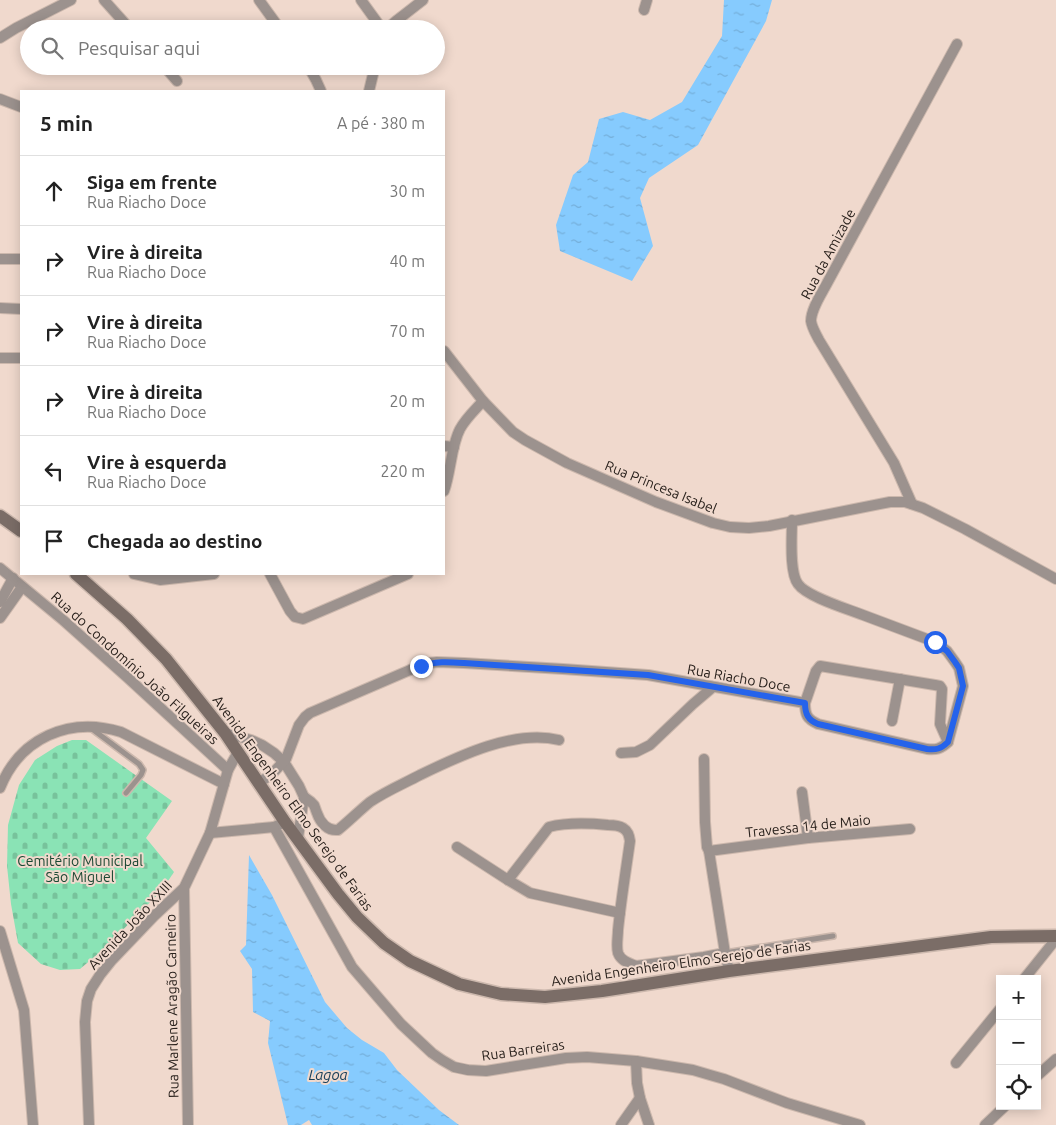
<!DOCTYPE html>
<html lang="pt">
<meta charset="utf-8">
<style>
body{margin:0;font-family:Ubuntu,sans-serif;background:#f2f2f2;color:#222}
.controls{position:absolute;right:15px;bottom:15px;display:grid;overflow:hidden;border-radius:0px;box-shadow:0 2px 12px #0003}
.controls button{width:45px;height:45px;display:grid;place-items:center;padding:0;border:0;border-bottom:1px solid #e0e0e0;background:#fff;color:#222;font:25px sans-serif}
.stop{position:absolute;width:15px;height:15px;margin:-11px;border:4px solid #2563eb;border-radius:50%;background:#fff}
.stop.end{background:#2563eb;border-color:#fff;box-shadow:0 1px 5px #0008}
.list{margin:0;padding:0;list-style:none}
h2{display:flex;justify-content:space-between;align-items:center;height:65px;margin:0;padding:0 20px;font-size:21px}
h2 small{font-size:16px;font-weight:400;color:#767676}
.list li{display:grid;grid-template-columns:32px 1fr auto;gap:15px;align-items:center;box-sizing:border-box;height:70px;padding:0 20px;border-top:1px solid #e0e0e0}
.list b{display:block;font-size:19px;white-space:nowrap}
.list p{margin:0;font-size:16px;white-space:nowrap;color:#767676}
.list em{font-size:16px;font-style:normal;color:#767676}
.icon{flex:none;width:28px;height:28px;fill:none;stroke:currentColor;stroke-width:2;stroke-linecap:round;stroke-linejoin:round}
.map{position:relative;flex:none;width:1056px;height:1125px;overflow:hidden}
.search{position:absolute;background:#fff;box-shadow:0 2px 12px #0003;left:20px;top:20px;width:425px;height:55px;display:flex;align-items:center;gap:12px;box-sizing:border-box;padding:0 18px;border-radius:28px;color:#767676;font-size:19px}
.panel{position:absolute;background:#fff;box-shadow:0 2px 12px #0003;left:20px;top:90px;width:425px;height:485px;border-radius:0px}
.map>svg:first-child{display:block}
.cemetery{fill:url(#cemetery-stones)}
.water{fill:url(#water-ripples)}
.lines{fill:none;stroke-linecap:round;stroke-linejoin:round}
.service-casing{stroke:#ccb8ad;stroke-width:8}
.minor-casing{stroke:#ccb8ad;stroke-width:12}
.secondary-casing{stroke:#ccb8ad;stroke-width:15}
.service{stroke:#9c928e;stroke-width:5}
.minor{stroke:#9c928e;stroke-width:10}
.secondary{stroke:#7b6d67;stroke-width:12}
.route{stroke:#2563eb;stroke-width:6}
.labels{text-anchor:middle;stroke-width:4;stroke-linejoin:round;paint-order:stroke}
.street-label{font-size:14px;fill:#2a221d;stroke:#f0d9cd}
.park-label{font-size:14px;fill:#1b4833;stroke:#f0d9cd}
.water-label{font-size:15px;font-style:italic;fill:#183e58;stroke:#f0d9cd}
</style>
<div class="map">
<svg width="1056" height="1125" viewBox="0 0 1056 1125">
<defs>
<pattern id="cemetery-stones" width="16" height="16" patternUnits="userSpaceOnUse" patternTransform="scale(1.25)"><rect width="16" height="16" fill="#8ae3b5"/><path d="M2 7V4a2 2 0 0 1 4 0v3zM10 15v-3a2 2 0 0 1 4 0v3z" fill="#77c29b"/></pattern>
<pattern id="water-ripples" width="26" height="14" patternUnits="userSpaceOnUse" patternTransform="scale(1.25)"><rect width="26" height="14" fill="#86cbfe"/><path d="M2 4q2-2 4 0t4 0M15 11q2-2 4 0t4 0" fill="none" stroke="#74aed9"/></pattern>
</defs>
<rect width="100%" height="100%" fill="#f0d9cd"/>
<!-- cemetery -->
<polygon class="cemetery" points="72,740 86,740 172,801 146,838 174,872 162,890 107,946 80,969 60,970 41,964 18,943 11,904 7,866 8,825 19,785 35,760 57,746"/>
<!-- water -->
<g class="water">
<polygon points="724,0 772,0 766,21 698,145 649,178 640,198 653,246 632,281 560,251 556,225 573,175 588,162 599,119 623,112 650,120 682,102 722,36"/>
<polygon points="249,855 272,895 325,1002 347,1028 362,1040 384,1053 397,1070 439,1110 459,1125 312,1125 309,1120 301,1125 288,1125 268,1043 270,1021 253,1012 252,969 240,951 246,945"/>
</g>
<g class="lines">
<!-- service casing -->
<g class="service-casing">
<g id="service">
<polyline points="92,729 139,764 143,770 141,775 126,793"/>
<polyline points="725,953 833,936"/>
</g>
</g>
<!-- minor casing -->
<g class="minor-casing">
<g id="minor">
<polyline points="104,0 130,29"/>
<polyline points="259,0 280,29"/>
<polyline points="361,0 382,29"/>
<polyline points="644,10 647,0"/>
<polyline points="387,29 396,21 423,0"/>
<polyline points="0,38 16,28 71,0"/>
<polyline points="164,66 177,81"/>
<polyline points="308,66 316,80 321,91"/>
<polyline points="369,91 375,66"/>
<polyline points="0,99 21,107"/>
<polyline points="0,259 21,259"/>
<polyline points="0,308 21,309"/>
<polyline points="444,351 483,401 513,432 525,440 567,463 656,502 713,523 730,527 749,528 769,526 890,502 905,502 923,508 965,529 1056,579"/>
<polyline points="0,358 21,358"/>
<polyline points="444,446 454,447"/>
<path d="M 444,491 C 451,472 451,446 460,429 C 466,418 475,410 483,401"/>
<path d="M 912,504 L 894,463 L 819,340 C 816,334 812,328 811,321 C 811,310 820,296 825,287 L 957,44"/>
<polyline points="0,568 63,620 128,678 228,770"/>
<polyline points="134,574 160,580 214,574"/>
<polyline points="270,574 290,611 295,617 303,619 408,574"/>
<polyline points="0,602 13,578"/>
<polyline points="0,618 22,587"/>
<polyline points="805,703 816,671 820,666 935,685 940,686 942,689 940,724 948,742"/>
<polyline points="892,721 900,679"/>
<polyline points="225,733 251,740 262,745 274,753 284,762 299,786 304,797 298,838"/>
<polyline points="621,753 636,752 650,745 693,704 713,687"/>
<polyline points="704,759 705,822 707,847 709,851 725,953 729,971"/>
<path d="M 258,783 L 271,775 L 286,759 L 299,725 L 305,717 L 310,713 L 410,670 L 429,663 L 437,662 L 464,663 L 563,669 L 648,675 L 805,703 C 805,715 807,719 818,724 L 927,749 C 936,750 941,749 948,742 L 963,686 L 959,668 L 955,662 L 947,651 L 935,642 C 911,633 887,624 863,615 C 848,609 807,597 798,584 C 789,572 792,536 792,520"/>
<path d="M 0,788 C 20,738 69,716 121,732 L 224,784"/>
<polyline points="802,792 808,838"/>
<path d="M 304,797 C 307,799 311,801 314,805 C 315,807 316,811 317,813 C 320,822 327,831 338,830 C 349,821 359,811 370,802 C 386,791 403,784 420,775 C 459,756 515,729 559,740"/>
<polyline points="285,822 274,827 352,967 401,1024 432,1053 442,1060 454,1067 468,1070 486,1071 566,1058 587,1057 636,1061 693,1070 710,1075 724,1079 787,1103 860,1125"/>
<polyline points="210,833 274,827"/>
<polyline points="457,847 508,880 530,893 620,913"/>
<polyline points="709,851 808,838 910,829"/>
<path d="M 508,880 L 549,827 C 568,822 588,823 608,825 C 613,825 618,825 623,828 C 628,831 629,835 630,841 C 626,870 621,900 618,930 C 618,937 616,946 618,953 C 621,961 629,963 636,966 L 704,957 L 725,953"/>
<polyline points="184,888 188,1125"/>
<polyline points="0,931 24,1010 33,1125"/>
<polyline points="1024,979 1056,939"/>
<polyline points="636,1061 637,1083 640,1098 649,1125"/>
<polyline points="956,1063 1000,1009"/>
<polyline points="1037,1076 1056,1059"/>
<polyline points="89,1125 85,1022 87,1001 91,989 100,975 112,960 154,916 184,888 210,833 228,770 238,752"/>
<polyline points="621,1125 640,1098"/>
<polyline points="985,1125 1005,1106"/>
</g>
</g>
<!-- secondary casing -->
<g class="secondary-casing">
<g id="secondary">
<polyline points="0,516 21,531"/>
<polyline points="76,574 127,619 166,659 225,733 285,822 338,894 357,917 384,943 410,961 459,984 501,994 545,997 602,991 729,971 991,937 1056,936"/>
</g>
</g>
<!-- service -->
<use href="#service" class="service"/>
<!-- minor -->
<use href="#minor" class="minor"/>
<!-- secondary -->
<use href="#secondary" class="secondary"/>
</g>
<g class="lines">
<!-- route -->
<path class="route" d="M 421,666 C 435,661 449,662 464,663 L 648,675 L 805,703 C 805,714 808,720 818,724 L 927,749 C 936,750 941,749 948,742 L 963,686 L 959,668 L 955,662 L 947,651 L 935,642"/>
</g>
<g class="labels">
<!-- street labels -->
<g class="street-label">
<text transform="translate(828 254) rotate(-62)" y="5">Rua da Amizade</text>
<text transform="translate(661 487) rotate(22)" y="5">Rua Princesa Isabel</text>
<text transform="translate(135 668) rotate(42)" y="5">Rua do Condomínio João Filgueiras</text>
<text transform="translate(739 678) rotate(10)" y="5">Rua Riacho Doce</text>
<text transform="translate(293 803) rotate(54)" y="5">Avenida Engenheiro Elmo Serejo de Farias</text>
<text transform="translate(808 826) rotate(-6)" y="5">Travessa 14 de Maio</text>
<text transform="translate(130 925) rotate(-47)" y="5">Avenida João XXIII</text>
<text transform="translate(681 963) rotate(-8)" y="5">Avenida Engenheiro Elmo Serejo de Farias</text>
<text transform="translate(172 1006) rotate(-91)" y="5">Rua Marlene Aragão Carneiro</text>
<text transform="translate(523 1050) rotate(-8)" y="5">Rua Barreiras</text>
</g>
<!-- park labels -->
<g class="park-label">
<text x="80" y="866">Cemitério Municipal<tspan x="80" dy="16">São Miguel</tspan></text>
</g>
<!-- water labels -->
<g class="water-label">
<text x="328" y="1080">Lagoa</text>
</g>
</g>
</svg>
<div class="controls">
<button>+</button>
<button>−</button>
<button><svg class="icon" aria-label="locate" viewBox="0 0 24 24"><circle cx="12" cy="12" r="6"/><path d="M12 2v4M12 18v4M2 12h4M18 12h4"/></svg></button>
</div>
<div class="stop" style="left:935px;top:642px"></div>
<div class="stop end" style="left:421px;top:666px"></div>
<div class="search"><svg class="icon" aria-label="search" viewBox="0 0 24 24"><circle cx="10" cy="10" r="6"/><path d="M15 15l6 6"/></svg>Pesquisar aqui</div>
<section class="panel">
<h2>5 min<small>A pé · 380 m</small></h2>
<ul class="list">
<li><svg class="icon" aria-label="ahead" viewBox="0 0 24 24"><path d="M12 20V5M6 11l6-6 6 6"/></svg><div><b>Siga em frente</b><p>Rua Riacho Doce</p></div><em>30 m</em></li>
<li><svg class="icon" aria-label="right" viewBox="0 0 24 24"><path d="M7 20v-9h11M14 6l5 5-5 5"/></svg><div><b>Vire à direita</b><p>Rua Riacho Doce</p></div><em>40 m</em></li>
<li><svg class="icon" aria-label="right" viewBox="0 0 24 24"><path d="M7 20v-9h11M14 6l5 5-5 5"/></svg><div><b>Vire à direita</b><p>Rua Riacho Doce</p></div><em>70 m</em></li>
<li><svg class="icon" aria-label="right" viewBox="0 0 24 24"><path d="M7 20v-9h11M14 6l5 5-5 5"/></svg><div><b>Vire à direita</b><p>Rua Riacho Doce</p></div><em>20 m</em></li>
<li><svg class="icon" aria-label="left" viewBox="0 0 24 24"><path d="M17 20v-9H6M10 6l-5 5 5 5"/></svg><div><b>Vire à esquerda</b><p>Rua Riacho Doce</p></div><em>220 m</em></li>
<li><svg class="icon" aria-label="arrive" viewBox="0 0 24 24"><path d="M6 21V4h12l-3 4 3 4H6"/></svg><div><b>Chegada ao destino</b></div></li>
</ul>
</section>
</div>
